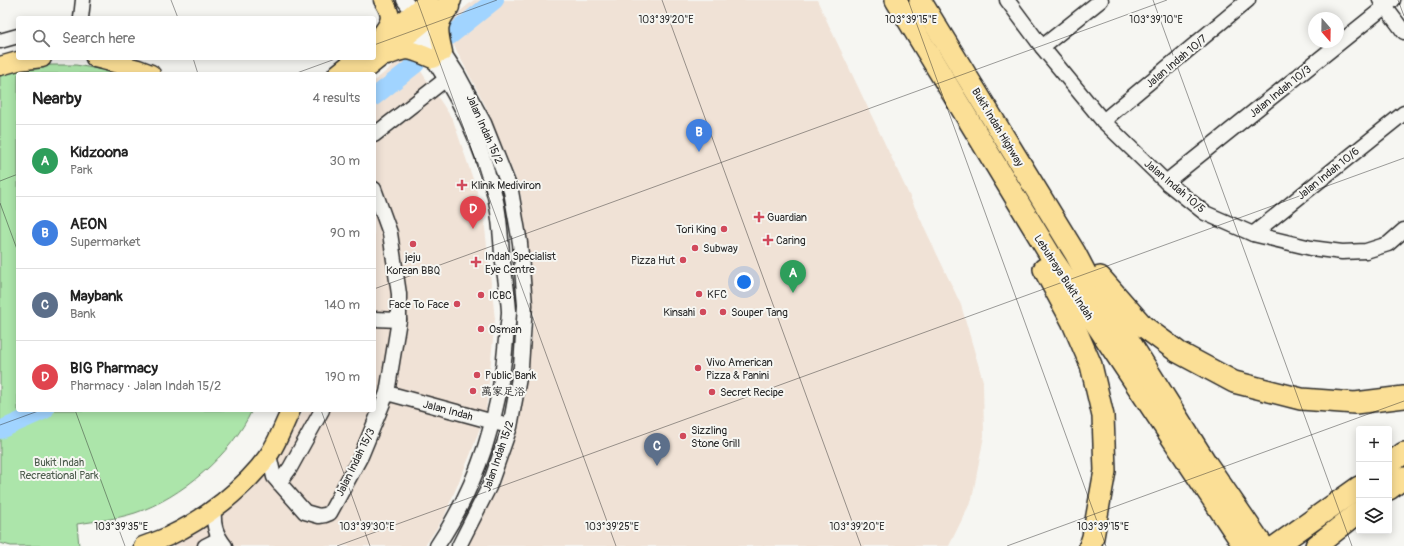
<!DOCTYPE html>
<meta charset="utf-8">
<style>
body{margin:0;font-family:Pangolin,"LXGW WenKai TC",sans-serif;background:#f6f6f6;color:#222}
.controls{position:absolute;right:12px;bottom:12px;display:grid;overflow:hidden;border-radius:4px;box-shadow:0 2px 10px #0003}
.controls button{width:36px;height:36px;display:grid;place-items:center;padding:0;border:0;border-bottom:1px solid #e0e0e0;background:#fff;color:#222;font:20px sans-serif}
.compass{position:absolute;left:1308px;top:12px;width:36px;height:36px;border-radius:50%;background:#fff;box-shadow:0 2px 10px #0003;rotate:160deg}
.you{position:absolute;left:744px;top:282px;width:14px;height:14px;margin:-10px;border:3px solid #fff;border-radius:50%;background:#1a73e8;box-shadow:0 0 0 6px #1a73e833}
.badge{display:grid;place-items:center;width:26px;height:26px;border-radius:50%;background:#b45309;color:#fff;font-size:13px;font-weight:700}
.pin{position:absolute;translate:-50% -33px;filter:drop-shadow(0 1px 2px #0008)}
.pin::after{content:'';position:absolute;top:21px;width:14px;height:12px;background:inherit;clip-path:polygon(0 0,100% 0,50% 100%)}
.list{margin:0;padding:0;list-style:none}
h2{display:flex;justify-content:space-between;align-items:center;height:52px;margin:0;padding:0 16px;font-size:17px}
h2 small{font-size:13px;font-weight:400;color:#767676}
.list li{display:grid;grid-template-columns:26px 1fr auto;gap:12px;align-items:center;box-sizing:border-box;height:72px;padding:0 16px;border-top:1px solid #e0e0e0}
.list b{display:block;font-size:15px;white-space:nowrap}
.list p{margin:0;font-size:13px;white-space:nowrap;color:#767676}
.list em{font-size:13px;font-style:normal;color:#767676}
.icon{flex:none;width:22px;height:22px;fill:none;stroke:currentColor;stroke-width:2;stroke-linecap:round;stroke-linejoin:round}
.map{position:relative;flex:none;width:1404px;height:546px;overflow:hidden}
.search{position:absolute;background:#fff;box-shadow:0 2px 10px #0003;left:16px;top:16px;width:360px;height:44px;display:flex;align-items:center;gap:10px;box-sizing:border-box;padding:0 14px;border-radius:4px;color:#767676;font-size:15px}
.panel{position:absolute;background:#fff;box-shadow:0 2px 10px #0003;left:16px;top:72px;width:360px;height:340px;border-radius:4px}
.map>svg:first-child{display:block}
.built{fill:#f0e2d6}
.green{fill:#ace5aa;stroke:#6c886a}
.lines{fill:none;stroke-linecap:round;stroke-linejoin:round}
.river{stroke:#a1d4ff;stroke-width:18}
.minor-casing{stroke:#2b2b2b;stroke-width:17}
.major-casing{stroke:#2b2b2b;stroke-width:21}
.highway-casing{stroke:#2b2b2b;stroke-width:24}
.minor{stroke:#f6f6f2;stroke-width:14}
.major{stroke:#fbdf96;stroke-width:18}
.highway{stroke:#fbdf96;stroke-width:21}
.ticks{fill:none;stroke:#2b2b2b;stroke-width:1;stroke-opacity:0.45}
.poi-dot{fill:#d1495b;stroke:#f6f6f2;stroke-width:1.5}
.labels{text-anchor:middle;stroke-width:4;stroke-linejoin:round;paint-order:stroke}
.street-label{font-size:11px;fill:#2b2b2b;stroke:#f6f6f2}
.poi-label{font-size:11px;fill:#2b2b2b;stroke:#f6f6f2;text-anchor:start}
.park-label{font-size:11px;fill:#4b5a4b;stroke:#f6f6f2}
.ticks-label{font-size:10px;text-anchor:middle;fill:#2b2b2b;stroke:#f6f6f2;stroke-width:4;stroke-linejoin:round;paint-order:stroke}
</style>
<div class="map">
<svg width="1404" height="546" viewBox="0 0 1404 546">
<rect width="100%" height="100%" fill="#f6f6f2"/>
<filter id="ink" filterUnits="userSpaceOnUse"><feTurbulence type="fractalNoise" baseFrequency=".025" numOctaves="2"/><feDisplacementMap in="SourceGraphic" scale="8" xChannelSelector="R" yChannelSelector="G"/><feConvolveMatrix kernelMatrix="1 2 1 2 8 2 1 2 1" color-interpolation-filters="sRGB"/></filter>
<g filter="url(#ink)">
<!-- built -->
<g class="built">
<polygon points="474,0 817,0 961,305 983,381 984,436 972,499 949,546 467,546 500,483 527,377 534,316 521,196 514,174 485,105 443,25"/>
<polygon points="409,53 453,120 476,188 484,219 495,319 486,411 471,453 444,517 425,546 167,546 183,540 248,495 282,452 303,410 374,410 374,81"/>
</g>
<!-- green -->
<path class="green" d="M 51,65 L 76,65 L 127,74 L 18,74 L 18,410 L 252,410 C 232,454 181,498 135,513 C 116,519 97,521 77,524 L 79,546 L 11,546 L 0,543 L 0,74 L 18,69 Z"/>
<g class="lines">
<!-- river -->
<g class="river">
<polyline points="450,36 495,0"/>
<polyline points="374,97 416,64"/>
<polyline points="0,430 45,410"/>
</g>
<!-- minor casing -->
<g class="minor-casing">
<g id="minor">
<polyline points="404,0 443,52 458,75 484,123 511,191 520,243 525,305 521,367 510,427 489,487 459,546"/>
<polyline points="1007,0 1042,47 1103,121 1166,182 1205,213 1253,234 1311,248 1342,252 1366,251 1388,244 1404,230"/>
<polyline points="1380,0 1404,32"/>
<polyline points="81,18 83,0"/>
<path d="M 407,23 C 442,68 472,118 488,174 C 492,184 495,195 497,206 C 500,222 501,238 502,254 C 504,273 508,293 509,311 C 509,320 507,330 506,339 C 501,412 478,485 437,546"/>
<polyline points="0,41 18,36"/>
<polyline points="1042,47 1101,0"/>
<polyline points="1103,121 1248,0"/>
<polyline points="374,135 446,79"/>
<polyline points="1166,182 1393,0"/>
<polyline points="1253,234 1404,113"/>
<polyline points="374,319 399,320"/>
<polyline points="387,393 501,424"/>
<polyline points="269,455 274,477 305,512 319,516 325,515 330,513 361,456 387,393 399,320 399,294 390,233 374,189"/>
<polyline points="279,483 290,468 322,410"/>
<path d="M 214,509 C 213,525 215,533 225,546"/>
<polyline points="205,546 219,539"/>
</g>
</g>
<!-- major casing -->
<g class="major-casing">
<g id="major">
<path d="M 380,36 C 392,21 393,16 383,0"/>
<polyline points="374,44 429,0"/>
<path d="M 443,52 C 438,30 436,25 450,7"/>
<path d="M 387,56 C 411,46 410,50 433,59"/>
<polyline points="95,58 138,69 151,74"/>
<polyline points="0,66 18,61 42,58"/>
<polyline points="337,74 357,58"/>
<polyline points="360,74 452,0"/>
<path d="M 143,546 C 151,543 160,540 169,536 C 205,519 244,489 268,456 C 277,444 284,424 291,410"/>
</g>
</g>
<!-- highway casing -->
<g class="highway-casing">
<g id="highway">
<polyline points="896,0 1052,258 1244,546"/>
<polyline points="920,0 1075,253 1087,276 1128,339 1206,463 1263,546"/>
<polyline points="1044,269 1072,321 1091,365 1103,416 1105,471 1093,537 1090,546"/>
<polyline points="1100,277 1143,326 1178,352 1234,382 1301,399 1355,403 1404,397"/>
<polyline points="1389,464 1404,453"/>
<polyline points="1389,489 1404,478"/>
<polyline points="1276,546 1359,487"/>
<polyline points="1316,546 1359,512"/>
</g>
</g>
<!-- minor -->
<use href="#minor" class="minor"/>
<!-- major -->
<use href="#major" class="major"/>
<!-- highway -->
<use href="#highway" class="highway"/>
</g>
</g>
<!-- ticks -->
<path class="ticks" d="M 171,0 L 178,18M 417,0 L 616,546M 662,0 L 861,546M 908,0 L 1106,546M 1153,0 L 1352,546M 1398,0 L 1404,16M 374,45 L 497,0M 193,58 L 198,74M 294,74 L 338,58M 0,181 L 18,174M 0,203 L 18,252M 374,289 L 1167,0M 75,410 L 125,546M 321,410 L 370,546M 0,425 L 41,410M 337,546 L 1404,158M 1007,546 L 1404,401"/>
<!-- markers -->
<g class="poi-dot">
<path d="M460 179h4v4h4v4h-4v4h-4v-4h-4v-4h4z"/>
<path d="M757 211h4v4h4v4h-4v4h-4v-4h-4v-4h4z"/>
<circle cx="724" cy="229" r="4"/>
<path d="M766 234h4v4h4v4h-4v4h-4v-4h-4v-4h4z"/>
<circle cx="413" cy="244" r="4"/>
<circle cx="695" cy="248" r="4"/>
<circle cx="683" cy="260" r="4"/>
<path d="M474 256h4v4h4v4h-4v4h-4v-4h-4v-4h4z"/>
<circle cx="699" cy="294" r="4"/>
<circle cx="481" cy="295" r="4"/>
<circle cx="457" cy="304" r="4"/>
<circle cx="703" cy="312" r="4"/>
<circle cx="723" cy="312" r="4"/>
<circle cx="481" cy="329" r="4"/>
<circle cx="698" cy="368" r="4"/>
<circle cx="477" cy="375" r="4"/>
<circle cx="473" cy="391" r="4"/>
<circle cx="712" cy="392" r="4"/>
<circle cx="683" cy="436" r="4"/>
</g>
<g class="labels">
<!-- street labels -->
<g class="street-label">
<text transform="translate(1176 61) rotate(-40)" y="4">Jalan Indah 10/7</text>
<text transform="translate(1280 91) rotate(-39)" y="4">Jalan Indah 10/3</text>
<text transform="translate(998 127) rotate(59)" y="4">Bukit Indah Highway</text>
<text transform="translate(485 129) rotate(66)" y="4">Jalan Indah 15/2</text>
<text transform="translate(1328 173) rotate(-39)" y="4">Jalan Indah 10/6</text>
<text transform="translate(1175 186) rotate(40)" y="4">Jalan Indah 10/5</text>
<text transform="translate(1064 277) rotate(57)" y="4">Lebuhraya Bukit Indah</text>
<text transform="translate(448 410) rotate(15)" y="4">Jalan Indah</text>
<text transform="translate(498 456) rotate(-71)" y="4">Jalan Indah 15/2</text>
<text transform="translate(355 462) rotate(-64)" y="4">Jalan Indah 15/3</text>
</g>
<!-- poi labels -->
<g class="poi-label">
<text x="471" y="189">Klinik Mediviron</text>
<text x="767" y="221">Guardian</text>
<text x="716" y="233" text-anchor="end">Tori King</text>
<text x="776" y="244">Caring</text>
<text x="703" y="252">Subway</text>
<text x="485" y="260">Indah Specialist<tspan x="485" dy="13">Eye Centre</tspan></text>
<text x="413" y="261" text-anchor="middle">jeju<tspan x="413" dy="13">Korean BBQ</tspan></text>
<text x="675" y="264" text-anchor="end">Pizza Hut</text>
<text x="707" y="298">KFC</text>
<text x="489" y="299">ICBC</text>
<text x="449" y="308" text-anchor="end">Face To Face</text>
<text x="695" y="316" text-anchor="end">Kinsahi</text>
<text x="731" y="316">Souper Tang</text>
<text x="489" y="333">Osman</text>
<text x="706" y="366">Vivo American<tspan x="706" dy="13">Pizza &amp; Panini</tspan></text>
<text x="485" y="379">Public Bank</text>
<text x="481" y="395">萬家足浴</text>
<text x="720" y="396">Secret Recipe</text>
<text x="691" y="434">Sizzling<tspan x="691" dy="13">Stone Grill</tspan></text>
</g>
<!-- park labels -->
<g class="park-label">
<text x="59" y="466">Bukit Indah<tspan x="59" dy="13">Recreational Park</tspan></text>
</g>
</g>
<g class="ticks-label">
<text x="666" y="23">103°39'20"E</text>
<text x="911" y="23">103°39'15"E</text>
<text x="1156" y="23">103°39'10"E</text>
<text x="121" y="530">103°39'35"E</text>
<text x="367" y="530">103°39'30"E</text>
<text x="612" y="530">103°39'25"E</text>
<text x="857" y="530">103°39'20"E</text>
<text x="1103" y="530">103°39'15"E</text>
</g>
</svg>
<div class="controls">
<button>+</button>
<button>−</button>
<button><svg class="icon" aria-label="layers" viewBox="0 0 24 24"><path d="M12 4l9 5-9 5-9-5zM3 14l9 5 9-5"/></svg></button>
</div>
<svg class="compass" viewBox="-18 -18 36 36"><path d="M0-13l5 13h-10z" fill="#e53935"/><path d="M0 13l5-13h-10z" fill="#767676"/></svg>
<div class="you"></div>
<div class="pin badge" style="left:793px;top:293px;background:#2e9e5b">A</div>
<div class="pin badge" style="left:699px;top:152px;background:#3f7fe0">B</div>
<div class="pin badge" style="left:657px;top:466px;background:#5c6f8a">C</div>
<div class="pin badge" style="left:473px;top:229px;background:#e0444e">D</div>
<div class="search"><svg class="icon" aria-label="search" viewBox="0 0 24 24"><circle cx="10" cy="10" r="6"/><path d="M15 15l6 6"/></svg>Search here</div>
<section class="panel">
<h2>Nearby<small>4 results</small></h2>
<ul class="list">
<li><span class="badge" style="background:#2e9e5b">A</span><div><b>Kidzoona</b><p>Park</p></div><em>30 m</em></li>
<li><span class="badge" style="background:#3f7fe0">B</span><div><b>AEON</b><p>Supermarket</p></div><em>90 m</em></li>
<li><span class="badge" style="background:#5c6f8a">C</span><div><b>Maybank</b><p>Bank</p></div><em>140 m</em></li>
<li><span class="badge" style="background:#e0444e">D</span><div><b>BIG Pharmacy</b><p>Pharmacy · Jalan Indah 15/2</p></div><em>190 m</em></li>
</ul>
</section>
</div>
